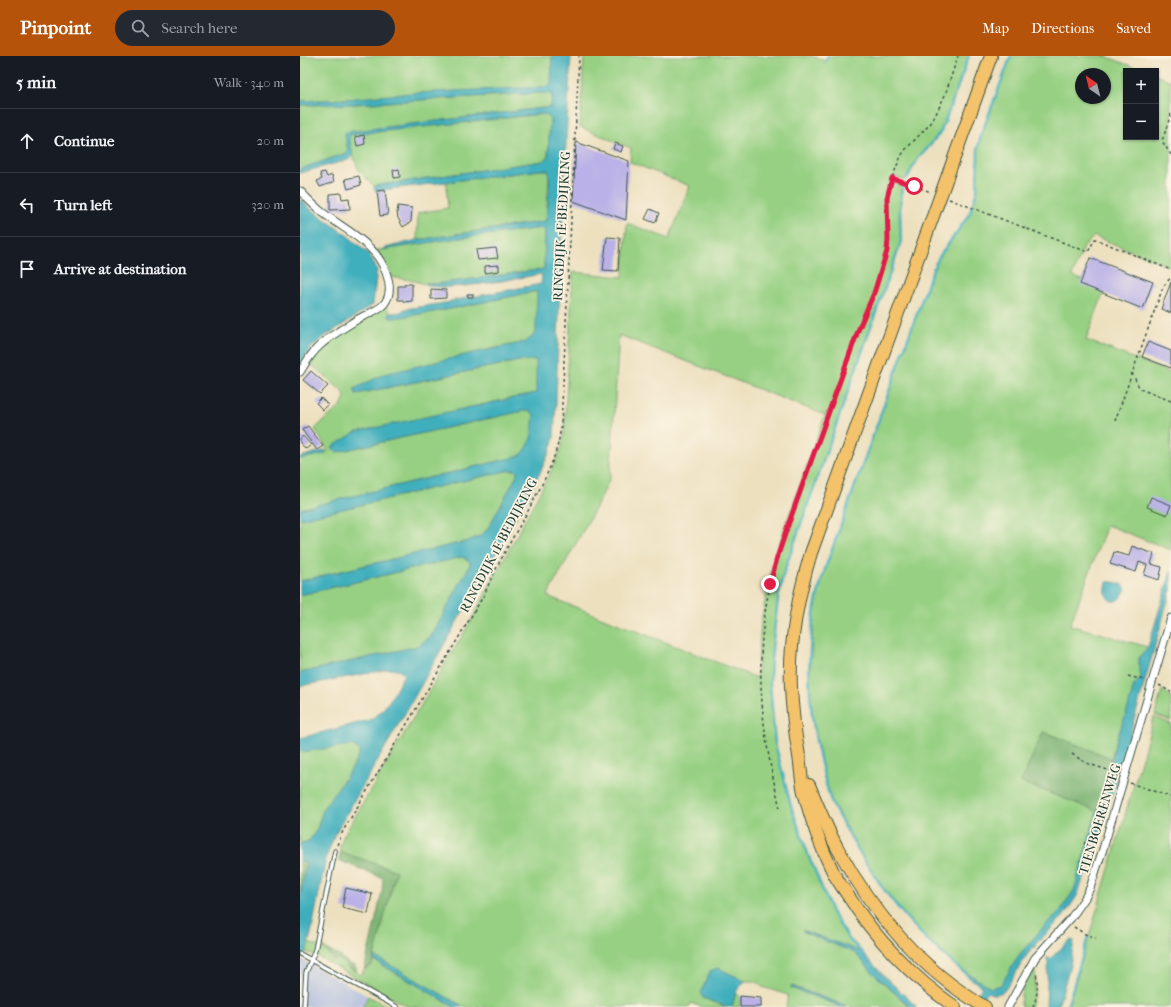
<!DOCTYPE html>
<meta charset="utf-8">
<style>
body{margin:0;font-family:"IM FELL French Canon",serif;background:#242831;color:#f1f3f6}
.controls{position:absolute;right:12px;top:12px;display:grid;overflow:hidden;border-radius:0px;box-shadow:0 1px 3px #0004}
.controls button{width:36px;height:36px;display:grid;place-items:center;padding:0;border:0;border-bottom:1px solid #363941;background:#171b24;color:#f1f3f6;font:20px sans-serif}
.compass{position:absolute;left:775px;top:12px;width:36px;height:36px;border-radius:50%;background:#171b24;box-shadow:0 1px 3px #0004;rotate:325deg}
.stop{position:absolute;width:12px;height:12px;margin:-9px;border:3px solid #e11d48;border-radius:50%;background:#fff}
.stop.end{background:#e11d48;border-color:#fff;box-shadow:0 1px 4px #0008}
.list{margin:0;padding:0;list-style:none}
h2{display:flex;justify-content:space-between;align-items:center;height:52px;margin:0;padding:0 16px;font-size:17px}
h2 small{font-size:13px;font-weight:400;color:#9ea1a6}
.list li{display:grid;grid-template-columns:26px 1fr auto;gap:12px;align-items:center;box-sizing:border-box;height:64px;padding:0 16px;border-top:1px solid #363941}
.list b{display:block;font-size:15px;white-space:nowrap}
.list em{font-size:13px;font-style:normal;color:#9ea1a6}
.icon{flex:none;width:22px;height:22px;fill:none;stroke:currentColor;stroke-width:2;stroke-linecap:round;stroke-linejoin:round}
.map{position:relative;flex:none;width:871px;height:951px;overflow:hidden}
header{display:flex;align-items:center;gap:24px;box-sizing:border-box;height:56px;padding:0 20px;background:#b45309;color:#fff}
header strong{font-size:19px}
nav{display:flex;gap:22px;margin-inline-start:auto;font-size:14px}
.search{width:280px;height:36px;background:#242831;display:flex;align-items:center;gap:10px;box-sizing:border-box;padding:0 14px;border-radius:22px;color:#9ea1a6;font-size:15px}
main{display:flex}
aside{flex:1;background:#171b24}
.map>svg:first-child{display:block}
.industrial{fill:#bac4de}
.green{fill:#97d083;stroke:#5b865c;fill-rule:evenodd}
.forest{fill:#79b271;stroke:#4c7852}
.water{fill:#41afbd;stroke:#307678}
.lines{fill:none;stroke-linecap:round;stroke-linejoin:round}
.stream{stroke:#41afbd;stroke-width:2.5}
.building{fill:#b9b1e7}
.lane-casing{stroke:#3e5549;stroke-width:5.5}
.street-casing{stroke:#3e5549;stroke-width:9}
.primary-casing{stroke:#3e5549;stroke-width:14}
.path{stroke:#3e5549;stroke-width:1.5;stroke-dasharray:3 3;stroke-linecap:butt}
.lane{stroke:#fff;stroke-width:3.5}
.street{stroke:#fff;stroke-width:7}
.primary{stroke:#f3c26a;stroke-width:12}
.route{stroke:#e11d48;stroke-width:5}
.labels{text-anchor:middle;stroke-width:3.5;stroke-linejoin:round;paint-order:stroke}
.street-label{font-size:13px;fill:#1f3d34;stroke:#fcf5e5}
</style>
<header>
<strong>Pinpoint</strong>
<div class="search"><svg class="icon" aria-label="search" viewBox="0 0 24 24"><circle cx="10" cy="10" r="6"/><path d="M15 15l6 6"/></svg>Search here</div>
<nav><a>Map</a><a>Directions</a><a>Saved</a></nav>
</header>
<main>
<aside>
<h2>5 min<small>Walk · 340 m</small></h2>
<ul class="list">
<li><svg class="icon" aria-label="ahead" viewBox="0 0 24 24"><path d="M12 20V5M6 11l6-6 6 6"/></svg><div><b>Continue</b></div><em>20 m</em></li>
<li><svg class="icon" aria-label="left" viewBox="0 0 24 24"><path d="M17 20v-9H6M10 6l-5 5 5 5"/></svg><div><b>Turn left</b></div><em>320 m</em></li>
<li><svg class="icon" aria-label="arrive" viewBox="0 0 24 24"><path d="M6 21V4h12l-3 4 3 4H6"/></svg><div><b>Arrive at destination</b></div></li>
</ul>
</aside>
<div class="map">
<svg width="871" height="951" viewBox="0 0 871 951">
<rect width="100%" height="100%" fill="#fcf5e5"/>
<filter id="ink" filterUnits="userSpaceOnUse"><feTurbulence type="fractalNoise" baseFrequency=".025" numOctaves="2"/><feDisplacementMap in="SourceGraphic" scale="8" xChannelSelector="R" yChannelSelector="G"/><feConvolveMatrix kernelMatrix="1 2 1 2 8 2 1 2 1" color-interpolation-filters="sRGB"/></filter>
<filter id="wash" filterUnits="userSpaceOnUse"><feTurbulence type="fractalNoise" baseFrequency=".012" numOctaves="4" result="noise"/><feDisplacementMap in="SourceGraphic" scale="16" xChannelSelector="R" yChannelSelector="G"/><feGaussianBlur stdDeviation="0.9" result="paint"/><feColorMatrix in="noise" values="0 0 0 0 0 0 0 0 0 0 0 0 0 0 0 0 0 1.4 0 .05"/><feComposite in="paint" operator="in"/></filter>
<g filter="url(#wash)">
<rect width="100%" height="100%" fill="#ede0bf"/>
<!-- industrial -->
<polygon class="industrial" points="1,903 68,940 63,951 0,951"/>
<!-- green -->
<g class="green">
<polygon points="0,0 252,0 251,28 244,31 46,43 0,45"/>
<path d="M 284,0 L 512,0 L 525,5 L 527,0 L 669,0 L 651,49 L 641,75 L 627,93 L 619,101 L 605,124 L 595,120 L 593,126 L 603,130 L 600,154 L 601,186 L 502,465 L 484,516 L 478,543 L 471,602 L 470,627 L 475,687 L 491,750 L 508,798 L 532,856 L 549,883 L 562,896 L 504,875 L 504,876 L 555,897 L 574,918 L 610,951 L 549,951 L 492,930 L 491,932 L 543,951 L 486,951 L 488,939 L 462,931 L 458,927 L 453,925 L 445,925 L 418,912 L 403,942 L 428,951 L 401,951 L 391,947 L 389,951 L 164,951 L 74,900 L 96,815 L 41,796 L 39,794 L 43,781 L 172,563 L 250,417 L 261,393 L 264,379 L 273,216 L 323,221 L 327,167 L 369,183 L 390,130 L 330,106 L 331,92 L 280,71 ZM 319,279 L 525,359 L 483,476 L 472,511 L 461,565 L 457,622 L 247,540 L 300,444 L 310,422 Z"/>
<path d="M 711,0 L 805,0 L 844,15 L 826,15 L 826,81 L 856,81 L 856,19 L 871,25 L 871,211 L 794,180 L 784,191 L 772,220 L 805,233 L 786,284 L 871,317 L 871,494 L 807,469 L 770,569 L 848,591 L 839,601 L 841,621 L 838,625 L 834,629 L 828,652 L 815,688 L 811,702 L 744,676 L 721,726 L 797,755 L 774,834 L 760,855 L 701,929 L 691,932 L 666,918 L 646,901 L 613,870 L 582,832 L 564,804 L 532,746 L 524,722 L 516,687 L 511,656 L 509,622 L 514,563 L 517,542 L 525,513 L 633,213 L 639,201 L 669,159 L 677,135 L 678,92 L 681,79 ZM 781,18 L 805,18 L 805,42 L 781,42 Z"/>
<polygon points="239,37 252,37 251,51 46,76 45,78 48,96 47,97 0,113 0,49 53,48"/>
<polygon points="242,58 248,60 250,63 248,101 243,105 74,130 59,115 53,100 49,79"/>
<polygon points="240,114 248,114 249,117 246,165 117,184 118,157 148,152 146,126"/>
<polygon points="243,171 245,175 244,213 136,228 126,227 126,228 110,224 91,221 84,205 77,194 159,182"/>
<path d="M 238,235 L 236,275 L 232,281 L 225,286 L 173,297 L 54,333 L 57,338 L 219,305 L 237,304 L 236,337 L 158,354 L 37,396 L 223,355 L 230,355 L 234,359 C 232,375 233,395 216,401 L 0,453 L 0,403 L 26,397 L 26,396 L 28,395 L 15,373 C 19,369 23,365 28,361 C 36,354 41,353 45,341 L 44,337 L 10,307 C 25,282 62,265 86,250 L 90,257 L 88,259 L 95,262 L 145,254 Z"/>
<polygon points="210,414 214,414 217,415 217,420 187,474 180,480 168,485 0,525 0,463"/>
<polygon points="162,501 170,505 170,509 132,579 118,590 0,617 0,539"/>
<polygon points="862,634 871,640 871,665 855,659"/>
<polygon points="854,661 871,668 871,951 768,951"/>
<polygon points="52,689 60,694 57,703 51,714 24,751 17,773 9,785 0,787 0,696"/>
<polygon points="8,887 24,892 33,904 38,903 45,906 46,910 61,919 64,914 72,909 74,903 75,905 155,951 108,951 17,900 6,896"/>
<path d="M 735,912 C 735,926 736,938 730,951 L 722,951 C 717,935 727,925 735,912 Z"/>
<polygon points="436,936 440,940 440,951 432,951"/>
<polygon points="68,940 89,951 63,951"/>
</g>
<!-- forest -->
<g class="forest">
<polygon points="743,676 811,702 810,713 797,755 721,726"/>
<polygon points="41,796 96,815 72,909 64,914 82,836 83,822 38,804"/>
<polygon points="4,805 6,808 6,812 0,842 0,806"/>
<polygon points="24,892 41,901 48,907 56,911 57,916 46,910 45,906 38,903 33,904"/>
</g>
<!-- water -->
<g class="water">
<path d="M 252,0 L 271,0 L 263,138 L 256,347 L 254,382 L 249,397 L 237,423 L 217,460 L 115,640 L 35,778 L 26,802 L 11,878 L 6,896 L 0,904 L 0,842 L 6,808 L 4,805 L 0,806 L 0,788 L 9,785 L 17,773 L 24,751 L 51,714 L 57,703 L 60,694 L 52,689 L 0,696 L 0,682 L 66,665 C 68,664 72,663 74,661 C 87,653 97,632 104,618 L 98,614 L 90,613 L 0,630 L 0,617 L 118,590 L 132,579 L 170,509 L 170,506 L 166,503 L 162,501 L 0,539 L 0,525 L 168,485 L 180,480 L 187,474 L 216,421 L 217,415 L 214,414 L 210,414 L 0,463 L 0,453 L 219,400 C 233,390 232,375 234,359 L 230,355 L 223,355 L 37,396 L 33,393 L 33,390 L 56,376 L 236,337 L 236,304 L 219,305 L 56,338 L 54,333 L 84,318 L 173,297 L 225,286 L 232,281 L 236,275 L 237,235 L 145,254 L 95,262 L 90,262 L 88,260 L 90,257 L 101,256 L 105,253 L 150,246 L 150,245 L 241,228 L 242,218 C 223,221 139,238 126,228 L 126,227 L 137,228 L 244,213 L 245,175 L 243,172 L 159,182 L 82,194 L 85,192 L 117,184 L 246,165 C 247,152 252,126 248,114 L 240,114 L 75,135 L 74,130 L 243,105 L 248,101 L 250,63 L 248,60 L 242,58 L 49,79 L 53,100 L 48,104 L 0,117 L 0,113 L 47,97 L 48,96 L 45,78 L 46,76 L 251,51 L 252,38 L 239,37 L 53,48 L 0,49 L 0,45 L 46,43 L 110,37 L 244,31 L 249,29 L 251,28 Z"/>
<polygon points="0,143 12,154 48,180 70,199 77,213 73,249 24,281 10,293 0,308"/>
<polygon points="25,394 26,397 25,398 0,403 0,401"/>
<path d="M 871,515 L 871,533 L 822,707 L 816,720 L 817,724 L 797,786 L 777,840 L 763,861 L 735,889 L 736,891 L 735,892 L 733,891 L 725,902 L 705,934 C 699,939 693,939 687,936 L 676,951 L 669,951 L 682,931 L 667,920 L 661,913 L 691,932 L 701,929 L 719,899 L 745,869 L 760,855 L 774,834 L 810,713 L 815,688 L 828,652 L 834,629 L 838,625 L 841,621 L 839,617 L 839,601 L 848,591 Z"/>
<path d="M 807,526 C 813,525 822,527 826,532 C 819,553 801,548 807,526 Z"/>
<polygon points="502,874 562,896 583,919 617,951 610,951 608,949 574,918 555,897 504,876"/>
<polygon points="770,884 774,885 770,910 758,951 747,951 746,949 748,906 746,904 748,901 750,903"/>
<polygon points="74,900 164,951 155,951 75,905 74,903"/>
<polygon points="418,912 445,925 436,936 432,951 428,951 403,942 401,937 410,915"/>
<polygon points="491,930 549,951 543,951 491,932"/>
</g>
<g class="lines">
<!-- stream -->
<g class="stream">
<polyline points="525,6 528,0"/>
<polyline points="607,122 619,101 627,93 641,75 651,49 669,0"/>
<polyline points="562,896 549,883 532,856 508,798 491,750 475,687 470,627 471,602 478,543 484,516 502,465 601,186 600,154 602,132"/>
<path d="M 666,918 C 648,903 629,887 613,869 C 589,843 570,815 553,785 C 546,773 537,759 531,745 C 527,733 524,720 521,707 C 508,654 505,597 517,542 C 519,533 522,523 525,513 L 633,213 L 639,201 L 669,159 L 677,135 L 678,92 L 681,79 L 711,0"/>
<polyline points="767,951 788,881"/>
</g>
</g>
<g id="blocks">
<!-- building -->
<g class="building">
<polygon points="64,79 65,88 57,90 55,81"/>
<polygon points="276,86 329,105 326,164 273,145"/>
<polygon points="315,87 323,90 321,96 313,93"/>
<polygon points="99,113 100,121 94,122 93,114"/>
<polygon points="25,116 27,121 32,119 34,126 20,131 17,125 22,123 20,117"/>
<polygon points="59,120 61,129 48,133 45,123"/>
<polygon points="85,134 88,159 80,160 77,135"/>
<polygon points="41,137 42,143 49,142 50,153 30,154 30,138"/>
<polygon points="98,150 112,152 111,166 103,171 98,162 97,157"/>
<polygon points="350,153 359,157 355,167 345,163"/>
<polygon points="307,181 320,182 318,215 303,214"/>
<polygon points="196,192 198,202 178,204 176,194"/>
<polygon points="790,202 853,226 843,253 780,228"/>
<polygon points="199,209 199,215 185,217 185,210"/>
<polygon points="871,226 871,257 861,253"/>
<polygon points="105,228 112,228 112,245 104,246 103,244 98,244 98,230 105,230"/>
<polygon points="131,233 146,234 146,242 131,243"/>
<polygon points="167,238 173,238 173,241 168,241"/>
<polygon points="848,286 871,295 871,312 842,301"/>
<polygon points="11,315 28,330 20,338 3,324"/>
<polygon points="21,342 28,349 23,354 16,347"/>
<polygon points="8,370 23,390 17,394 2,374"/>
<polygon points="3,380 11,389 6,393 0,387 0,383"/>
<polygon points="851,441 871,449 867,459 847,451"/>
<polygon points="832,490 854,498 851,508 862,511 859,524 844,519 847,509 839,506 836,516 810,508 814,496 829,500"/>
<polygon points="46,832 72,838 68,858 42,852"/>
<polygon points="440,940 461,942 461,951 440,951"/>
</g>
</g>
</g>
<g filter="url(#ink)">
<use href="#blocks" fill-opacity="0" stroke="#3e5549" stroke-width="1"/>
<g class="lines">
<!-- lane casing -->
<g class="lane-casing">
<g id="lane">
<polyline points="0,898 97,951"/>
<polyline points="4,951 6,917 15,894 35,795"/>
</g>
</g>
<!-- street casing -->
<g class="street-casing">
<g id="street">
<path d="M 0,135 C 7,142 14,150 22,156 C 37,168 55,177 69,191 C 81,202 98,231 84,248 C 79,254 65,259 58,263 C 42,273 23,284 12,298 C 7,304 4,310 0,316"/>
<polyline points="708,951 735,902 771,862 785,842 790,832 803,793 871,562"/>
</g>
</g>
<!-- primary casing -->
<g class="primary-casing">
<g id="primary">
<path d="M 509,729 C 518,751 527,773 538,793 C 572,856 622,915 685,951"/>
<path d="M 655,951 C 612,921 575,882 547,838 C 543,832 538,825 534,818 C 521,792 511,764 504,736 C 501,724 501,712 499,700 C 495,677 492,654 491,631 C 489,586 498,540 511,497 L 691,0"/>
</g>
</g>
<!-- path -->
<g class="path">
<polyline points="871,58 862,85 871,99"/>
<polyline points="592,122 631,136"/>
<polyline points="649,143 788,196 795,183 871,214"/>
<polyline points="832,317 840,333 871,345"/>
<polyline points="815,365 863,231 871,221"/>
<polyline points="828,620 844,624"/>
<polyline points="859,629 871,636"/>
<polyline points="772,698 786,707 817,717"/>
<polyline points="830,727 871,741"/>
<path d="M 480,752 C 464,687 455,624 465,557 C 469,527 478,499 487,472 L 559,272 L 574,237 L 587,195 L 588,184 L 587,142 L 592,122 L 601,100 L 606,93 L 631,67 L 635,60 L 645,39 L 658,0"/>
<polyline points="784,787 796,791"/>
<path d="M 37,789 L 43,775 L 184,539 C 196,510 212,483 228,455 C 243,426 258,402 261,369 L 279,0"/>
<polyline points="774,871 785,878 796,882"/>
<path d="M 733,951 C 738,939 738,928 736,916"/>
</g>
<!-- lane -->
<use href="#lane" class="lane"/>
<!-- street -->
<use href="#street" class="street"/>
<!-- primary -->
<use href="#primary" class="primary"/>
</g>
</g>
<g class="lines" filter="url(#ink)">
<!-- route -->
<polyline class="route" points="470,528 477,502 487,472 559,272 574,237 587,195 588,184 587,142 592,122 614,130"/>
</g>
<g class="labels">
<!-- street labels -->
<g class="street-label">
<text transform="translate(261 170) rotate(-87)" y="5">RINGDIJK 1E BEDIJKING</text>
<text transform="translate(198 489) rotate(-62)" y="5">RINGDIJK 1E BEDIJKING</text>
<text transform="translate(799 763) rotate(-73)" y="5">TIENBOERENWEG</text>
</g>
</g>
</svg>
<div class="controls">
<button>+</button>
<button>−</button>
</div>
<svg class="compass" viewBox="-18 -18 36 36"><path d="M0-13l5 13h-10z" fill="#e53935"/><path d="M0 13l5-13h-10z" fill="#9ea1a6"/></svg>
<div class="stop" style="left:614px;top:130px"></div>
<div class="stop end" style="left:470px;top:528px"></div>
</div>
</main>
